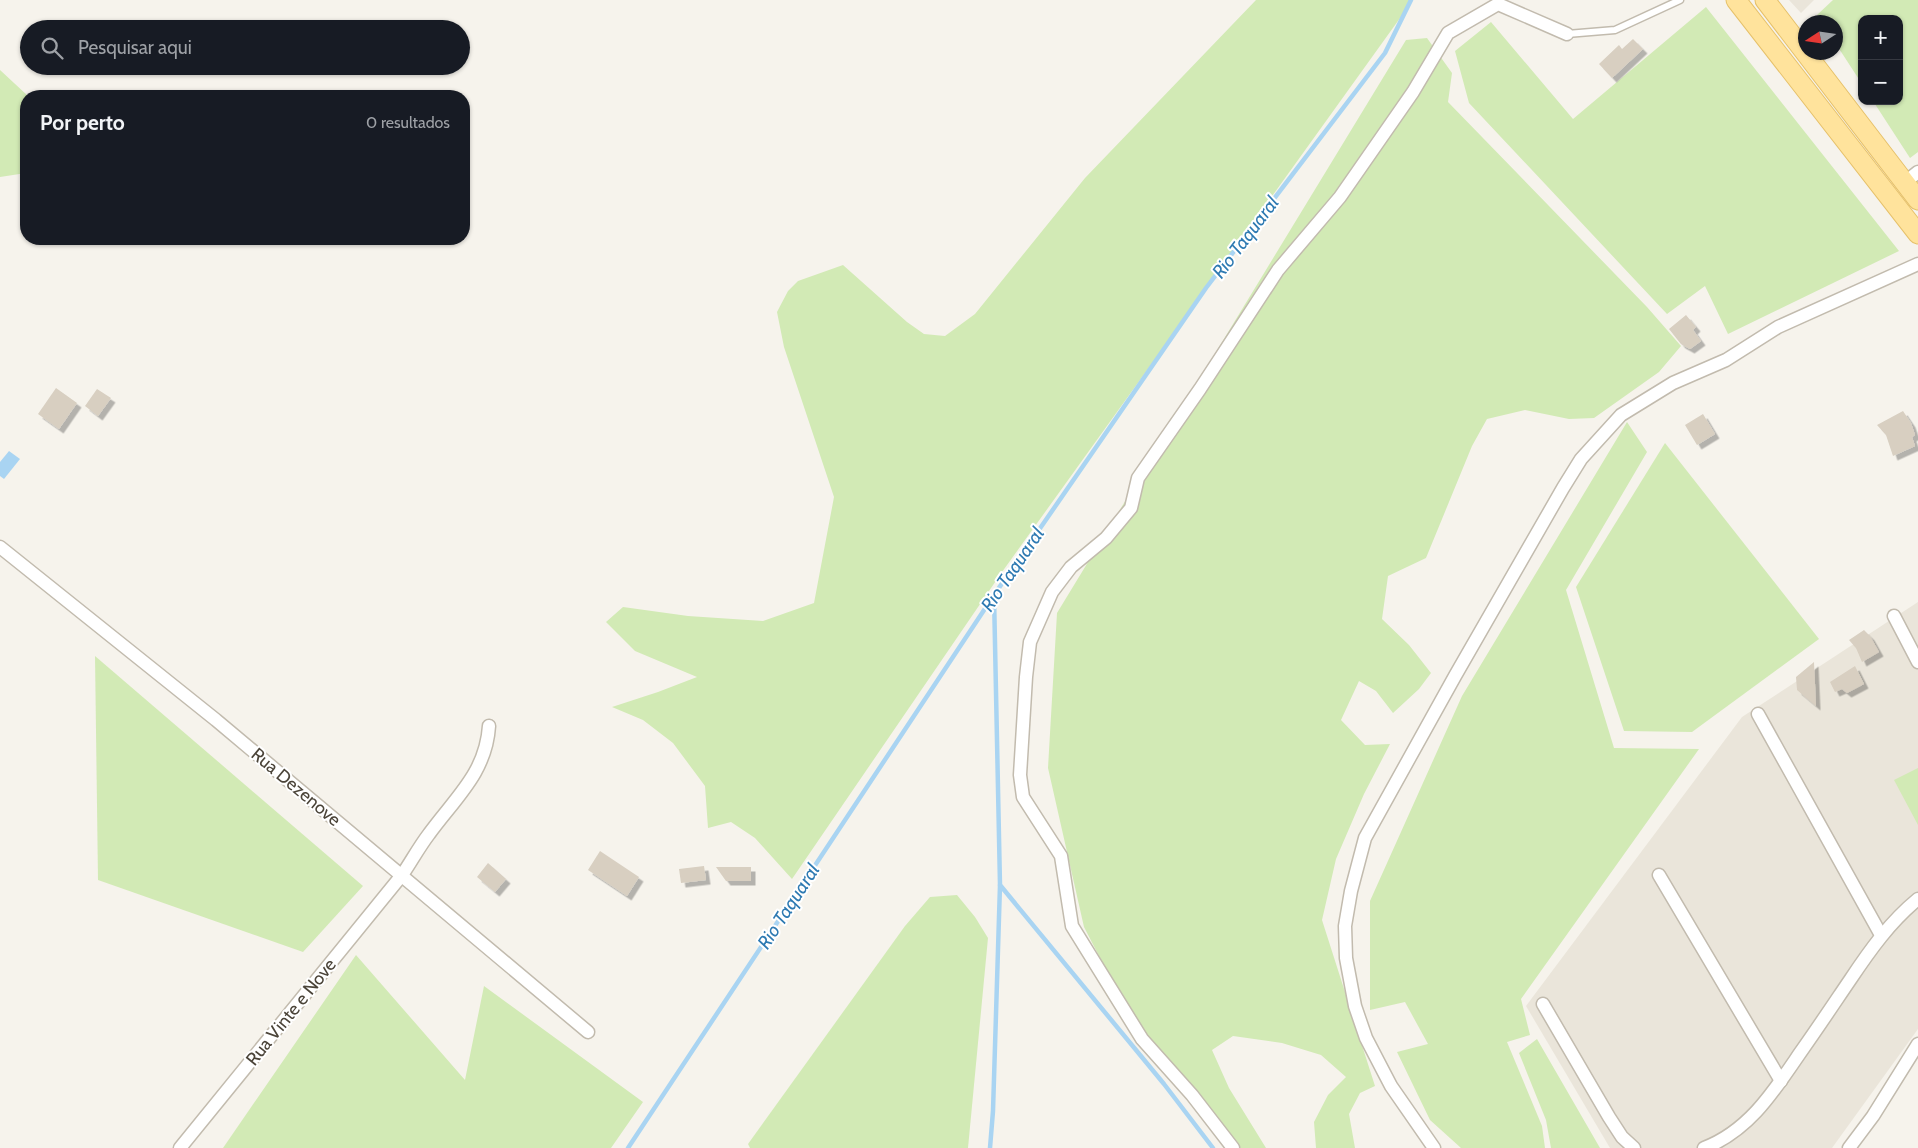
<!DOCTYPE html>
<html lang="pt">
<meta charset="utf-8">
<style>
body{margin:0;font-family:Cabin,sans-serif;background:#242831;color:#f1f3f6}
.controls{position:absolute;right:15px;top:15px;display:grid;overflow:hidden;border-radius:10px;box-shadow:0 1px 4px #0004}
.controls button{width:45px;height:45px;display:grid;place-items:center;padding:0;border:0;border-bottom:1px solid #363941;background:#171b24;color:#f1f3f6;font:25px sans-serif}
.compass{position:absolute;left:1798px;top:15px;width:45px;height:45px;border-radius:50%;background:#171b24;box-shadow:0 1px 4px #0004;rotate:258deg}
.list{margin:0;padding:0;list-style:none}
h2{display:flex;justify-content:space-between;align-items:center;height:65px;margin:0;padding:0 20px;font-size:21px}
h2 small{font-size:16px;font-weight:400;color:#9ea1a6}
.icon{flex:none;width:28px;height:28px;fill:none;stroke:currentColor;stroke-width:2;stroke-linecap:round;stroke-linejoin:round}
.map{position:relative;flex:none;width:1918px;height:1148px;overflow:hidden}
.search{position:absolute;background:#171b24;box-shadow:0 1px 4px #0004;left:20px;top:20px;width:450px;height:55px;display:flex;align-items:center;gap:12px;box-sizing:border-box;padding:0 18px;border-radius:28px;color:#9ea1a6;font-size:19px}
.panel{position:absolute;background:#171b24;box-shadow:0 1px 4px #0004;left:20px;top:90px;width:450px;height:155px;border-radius:20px}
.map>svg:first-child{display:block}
.residential{fill:#eae5da}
.green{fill:#d2eab5}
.water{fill:#a9d4f2}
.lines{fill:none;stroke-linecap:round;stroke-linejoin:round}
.stream{stroke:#a9d4f2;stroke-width:4.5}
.building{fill:#d8cfc1;filter:url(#shadow)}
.lane-casing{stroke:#c2bbae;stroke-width:9}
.street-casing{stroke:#c2bbae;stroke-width:15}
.primary-casing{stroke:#e6c16a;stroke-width:21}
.lane{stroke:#fff;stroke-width:6}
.street{stroke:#fff;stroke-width:12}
.primary{stroke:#ffe39c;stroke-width:19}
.labels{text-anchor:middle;stroke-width:4;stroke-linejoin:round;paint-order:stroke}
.street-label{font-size:18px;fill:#4b4439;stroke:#fff}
.water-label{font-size:19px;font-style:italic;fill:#2e7ab2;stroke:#fff}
</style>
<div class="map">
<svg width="1918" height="1148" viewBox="0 0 1918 1148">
<defs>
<filter id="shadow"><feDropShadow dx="4.5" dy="4.5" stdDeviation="0" flood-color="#0004"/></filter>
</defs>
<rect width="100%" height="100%" fill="#f6f3ec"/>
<!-- residential -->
<g class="residential">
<polygon points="1789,0 1814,0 1801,13"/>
<polygon points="1918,602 1918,1029 1832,1148 1610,1148 1526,1006 1742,717"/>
</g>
<!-- green -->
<g class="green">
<polygon points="1256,0 1413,0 1002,572 792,879 755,838 731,822 708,828 705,786 673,743 643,720 612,707 658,692 697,677 635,651 606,622 623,607 688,616 763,621 814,603 834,497 784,347 777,312 788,291 798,281 843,265 907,322 924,334 945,336 975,314 1085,178"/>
<polygon points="1833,0 1918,0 1918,152 1910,158 1873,101 1899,101 1899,19 1862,19 1862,84 1836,44 1836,22 1821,22 1817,15"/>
<polygon points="1706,7 1899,251 1728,334 1705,286 1667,314 1469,103 1455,51 1491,22 1573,119"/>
<polygon points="1427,38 1452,73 1448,102 1647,307 1681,346 1659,372 1594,418 1569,419 1525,410 1487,419 1472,446 1426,558 1388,576 1382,619 1409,645 1431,673 1419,689 1393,713 1376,691 1359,681 1341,720 1365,745 1390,744 1364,794 1336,859 1322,920 1375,1086 1360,1093 1349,1114 1355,1148 1316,1148 1314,1122 1328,1095 1346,1077 1321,1055 1282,1043 1233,1036 1212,1050 1229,1088 1266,1148 1235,1148 1142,1039 1084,927 1048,768 1057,613 1406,40"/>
<polygon points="0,70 28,96 26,96 26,173 0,177"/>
<polygon points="1627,422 1647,452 1566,590 1614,748 1699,749 1521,999 1530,1035 1507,1042 1542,1126 1545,1148 1461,1148 1430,1120 1397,1052 1428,1044 1405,1002 1370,1010 1370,901 1462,696"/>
<polygon points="1665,443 1819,639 1692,732 1624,731 1576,587"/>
<polygon points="95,656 363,886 303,952 98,880"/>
<polygon points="1918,768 1918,825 1894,780"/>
<polygon points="957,895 975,917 988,938 968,1148 750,1148 748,1144 905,926 930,897"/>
<polygon points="356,955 465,1080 484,986 643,1102 611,1148 223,1148"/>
<polygon points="1537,1039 1600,1148 1551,1148 1546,1120 1519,1053"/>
</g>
<!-- water -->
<polygon class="water" points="9,451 20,459 4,479 0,476 0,462"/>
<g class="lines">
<!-- stream -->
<g class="stream">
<polyline points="994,595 1000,885 1164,1084 1213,1148"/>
<polyline points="628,1148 994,595 1206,288 1385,53 1411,0"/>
<polyline points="990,1148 993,1111 1000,885"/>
</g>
</g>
<!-- building -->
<g class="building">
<polygon points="1633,39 1643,49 1612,78 1599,64 1619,45 1622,49"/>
<polygon points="1686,315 1696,327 1693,330 1701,341 1690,349 1681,344 1669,329"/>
<polygon points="56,388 77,403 59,429 38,414"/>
<polygon points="97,389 111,398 98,416 85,406"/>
<polygon points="1903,411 1911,423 1915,435 1912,437 1915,446 1893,456 1886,435 1877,425"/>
<polygon points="1703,414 1715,434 1697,445 1685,425"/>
<polygon points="1864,630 1870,636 1879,652 1862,662 1856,648 1849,640"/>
<polygon points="1814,662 1816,706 1797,690 1796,677"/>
<polygon points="1855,666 1864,684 1847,693 1842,689 1835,692 1830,682"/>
<polygon points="600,851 639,877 627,896 588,870"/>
<polygon points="488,863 506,879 495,892 477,877"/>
<polygon points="704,866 706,880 681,883 679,869"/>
<polygon points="716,867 751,867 751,881 726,881"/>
</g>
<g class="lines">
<!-- lane casing -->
<g class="lane-casing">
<polyline id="lane" points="1567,34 1615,30 1680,0"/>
</g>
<!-- street casing -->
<g class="street-casing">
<g id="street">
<polyline points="1904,183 1918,172"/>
<polyline points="0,547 216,720 588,1032"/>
<polyline points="1894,616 1918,662"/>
<polyline points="1758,714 1881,935"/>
<polyline points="1659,875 1781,1081"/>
<polyline points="1543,1004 1609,1117 1622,1137 1634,1148"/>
<path d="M 180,1148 L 402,875 C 411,862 419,847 429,834 C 455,798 486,773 489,726"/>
<polyline points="1233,1148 1192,1095 1142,1039 1072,926 1061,856 1023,797 1020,775 1026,677 1030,642 1052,592 1071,567 1106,538 1131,508 1138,478 1200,389 1278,270 1340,197 1413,92 1448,33 1498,4 1567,34"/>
<polyline points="1434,1148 1391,1086 1366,1038 1355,1006 1346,958 1345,926 1351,891 1365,838 1455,676 1563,488 1581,459 1621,415 1673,383 1726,360 1778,327 1918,264"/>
<path d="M 1704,1148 C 1749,1131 1774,1091 1800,1053 C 1817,1029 1833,1005 1850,980 C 1870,950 1890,922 1918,899"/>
<polyline points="1849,1148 1873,1116 1918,1044"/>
</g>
</g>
<!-- primary casing -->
<g class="primary-casing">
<g id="primary">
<polyline points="1736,0 1918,234"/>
<polyline points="1765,0 1918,200"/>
</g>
</g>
<!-- lane -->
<use href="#lane" class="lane"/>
<!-- street -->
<use href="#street" class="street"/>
<!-- primary -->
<use href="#primary" class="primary"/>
</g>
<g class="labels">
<!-- street labels -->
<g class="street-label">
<text transform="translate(296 787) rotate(40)" y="6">Rua Dezenove</text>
<text transform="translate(291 1012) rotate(-51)" y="6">Rua Vinte e Nove</text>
</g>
<!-- water labels -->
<g class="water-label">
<text transform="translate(1245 237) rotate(-53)" y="7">Rio Taquaral</text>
<text transform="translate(1012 569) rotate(-56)" y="7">Rio Taquaral</text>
<text transform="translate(788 906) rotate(-57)" y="7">Rio Taquaral</text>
</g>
</g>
</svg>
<div class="controls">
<button>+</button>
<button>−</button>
</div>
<svg class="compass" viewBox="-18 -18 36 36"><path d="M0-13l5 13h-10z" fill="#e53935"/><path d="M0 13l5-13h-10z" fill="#9ea1a6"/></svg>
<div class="search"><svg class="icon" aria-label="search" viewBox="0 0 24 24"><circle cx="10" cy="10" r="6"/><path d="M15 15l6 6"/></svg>Pesquisar aqui</div>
<section class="panel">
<h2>Por perto<small>0 resultados</small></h2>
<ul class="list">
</ul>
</section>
</div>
